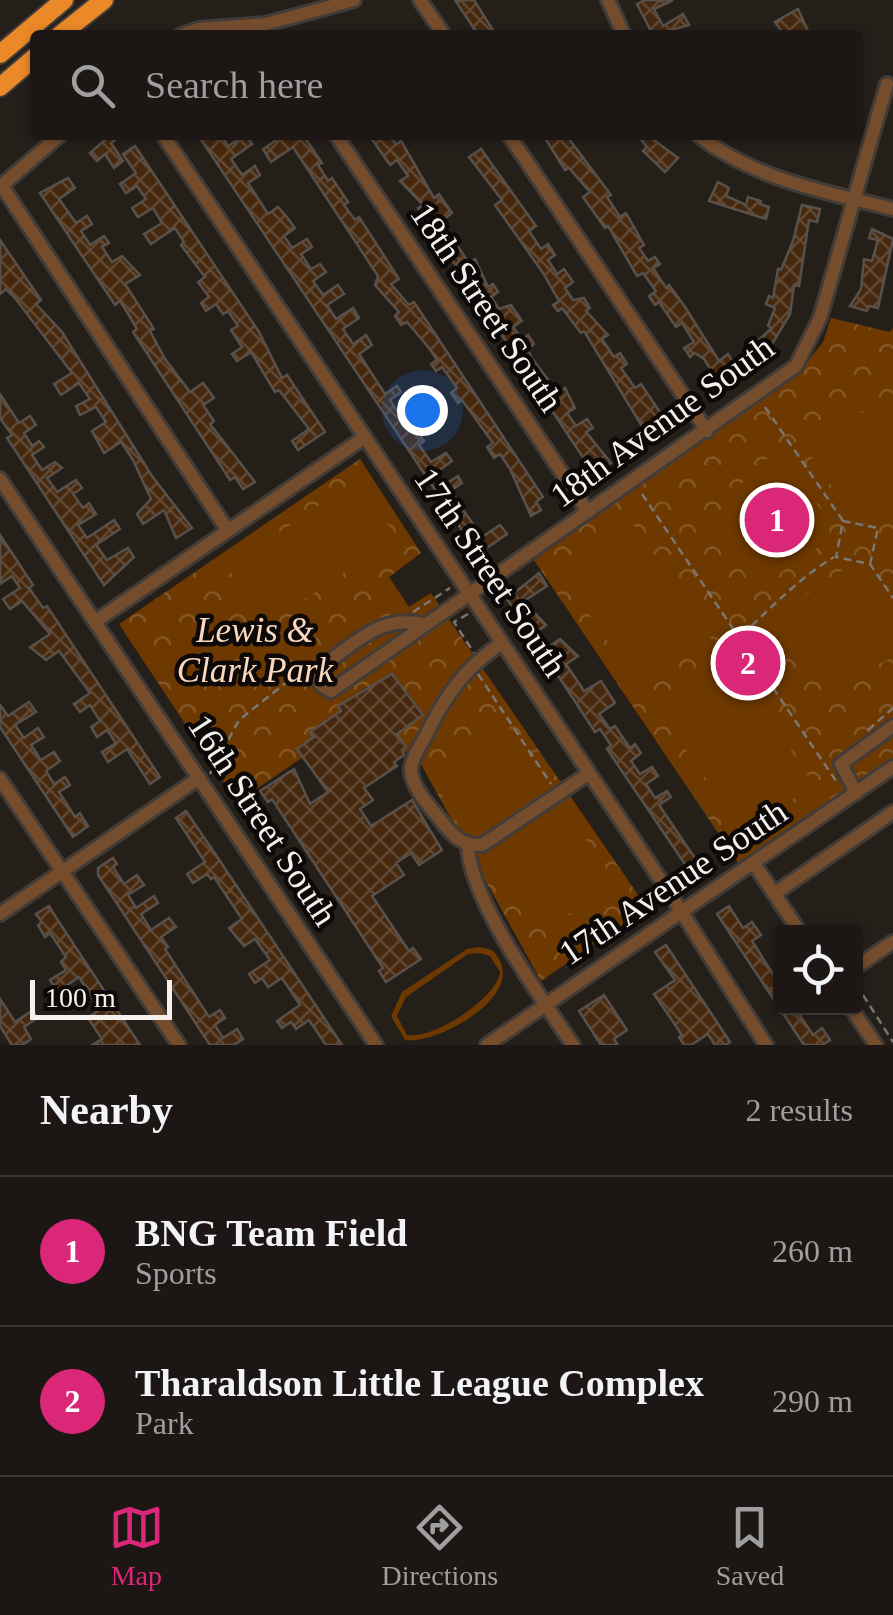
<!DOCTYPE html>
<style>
body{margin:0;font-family:"Times New Roman",serif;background:#292422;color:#f1f3f6}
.controls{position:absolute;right:30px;bottom:30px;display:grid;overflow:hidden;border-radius:10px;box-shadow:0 2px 8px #0004}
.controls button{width:90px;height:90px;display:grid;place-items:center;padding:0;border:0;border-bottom:2px solid #3a3634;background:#1c1714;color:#f1f3f6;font:50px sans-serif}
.scale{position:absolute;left:30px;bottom:25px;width:142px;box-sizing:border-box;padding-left:10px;border:5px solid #f5f1ee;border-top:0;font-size:28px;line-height:35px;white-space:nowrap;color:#f5f1ee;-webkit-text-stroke:8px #0c0908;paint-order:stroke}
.you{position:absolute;left:422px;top:410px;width:35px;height:35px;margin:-25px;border:8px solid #fff;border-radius:50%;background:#1a73e8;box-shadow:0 0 0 15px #1a73e833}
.badge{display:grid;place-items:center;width:65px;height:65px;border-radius:50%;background:#db2777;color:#fff;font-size:32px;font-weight:700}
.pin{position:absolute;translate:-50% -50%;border:5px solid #fff;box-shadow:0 2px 10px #0006}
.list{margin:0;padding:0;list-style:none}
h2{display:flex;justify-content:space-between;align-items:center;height:130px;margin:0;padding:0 40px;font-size:42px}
h2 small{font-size:32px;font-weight:400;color:#a09fa0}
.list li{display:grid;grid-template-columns:65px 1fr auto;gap:30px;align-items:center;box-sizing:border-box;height:150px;padding:0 40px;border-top:2px solid #3a3634}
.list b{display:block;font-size:38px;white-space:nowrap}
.list p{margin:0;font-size:32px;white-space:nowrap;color:#a09fa0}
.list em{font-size:32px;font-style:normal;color:#a09fa0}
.icon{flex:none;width:55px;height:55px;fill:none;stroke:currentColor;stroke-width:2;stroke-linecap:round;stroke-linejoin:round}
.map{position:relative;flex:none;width:893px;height:1045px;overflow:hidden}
.search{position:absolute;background:#1c1714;box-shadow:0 2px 8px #0004;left:30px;right:30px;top:30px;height:110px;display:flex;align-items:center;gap:25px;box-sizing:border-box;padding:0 35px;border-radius:10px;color:#a09fa0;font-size:38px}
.sheet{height:430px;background:#1c1714}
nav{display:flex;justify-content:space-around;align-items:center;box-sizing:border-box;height:140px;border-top:2px solid #3a3634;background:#1c1714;font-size:28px;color:#a09fa0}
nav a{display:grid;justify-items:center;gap:5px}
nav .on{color:#db2777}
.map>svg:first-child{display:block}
.park{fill:url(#park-crowns)}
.pitch{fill:#6e3900;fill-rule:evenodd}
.building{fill:url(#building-cross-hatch);stroke:#58514b;stroke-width:2.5}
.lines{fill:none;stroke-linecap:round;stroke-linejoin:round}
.minor-casing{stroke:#423c38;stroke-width:18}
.highway-casing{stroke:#423c38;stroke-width:22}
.path{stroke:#7b7672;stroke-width:2.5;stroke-dasharray:8 5;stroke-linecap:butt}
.minor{stroke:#754d2d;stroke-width:12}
.highway{stroke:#eb8828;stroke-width:18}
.labels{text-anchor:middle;stroke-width:9;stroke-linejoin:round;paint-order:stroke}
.street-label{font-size:35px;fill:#f5f1ee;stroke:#0c0908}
.park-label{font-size:35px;font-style:italic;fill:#fad8bf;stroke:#0c0908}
</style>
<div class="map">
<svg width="893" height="1045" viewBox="0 0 893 1045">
<defs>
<pattern id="park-crowns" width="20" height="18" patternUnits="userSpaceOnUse" patternTransform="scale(2.5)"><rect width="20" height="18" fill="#6e3900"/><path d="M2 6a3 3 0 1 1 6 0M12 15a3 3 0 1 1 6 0" fill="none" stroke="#835626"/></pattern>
<pattern id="building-cross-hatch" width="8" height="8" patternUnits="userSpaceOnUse" patternTransform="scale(2.5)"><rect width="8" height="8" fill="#46280f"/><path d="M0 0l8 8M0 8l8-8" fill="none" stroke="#614832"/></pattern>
</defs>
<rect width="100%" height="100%" fill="#251f1a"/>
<!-- park -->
<g class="park">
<polygon points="831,318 890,332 893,328 893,758 739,864 534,560 796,376 823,342"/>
<polygon points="360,459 421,553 389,577 409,607 431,593 647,908 541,981 412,748 404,753 394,735 422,714 406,690 366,687 338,706 341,711 311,732 315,738 297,748 303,757 237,802 119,624"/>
</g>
<!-- pitch -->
<g class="pitch">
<polygon points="880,410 893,416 893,497 869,514 848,510 799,438 833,416"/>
<path d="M 780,449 L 830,523 L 826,542 L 755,590 C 712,528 719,492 780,449 Z"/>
<polygon points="357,479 396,537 267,625 228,568"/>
<polygon points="631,521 712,640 640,689 559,570"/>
<path d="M 843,570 L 865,574 L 893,615 L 893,657 C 841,687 802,663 773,617 Z"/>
<polygon points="734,665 814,785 742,833 662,713"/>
<path d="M 504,720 L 550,785 L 548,793 L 493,832 L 461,826 L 442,800 C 449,759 466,737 504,720 Z"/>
<path d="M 552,807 L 564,807 L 620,889 C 564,931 509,924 482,856 Z"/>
<path d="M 479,947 L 492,950 C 535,992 438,1045 405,1040 L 391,1016 L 402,992 L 467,949 ZM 479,953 L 490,956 L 500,972 C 497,998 433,1040 407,1035 L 397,1016 L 406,997 L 468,954 Z"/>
</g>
<!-- building -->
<g class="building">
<polygon points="455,0 474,0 496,35 468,35 475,30"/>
<polygon points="645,0 673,0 654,9 663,26 683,14 689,25 653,35 637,4"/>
<polygon points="798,9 808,31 784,35 775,22"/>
<polygon points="101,135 121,135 111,143 123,161 114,168 105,154 97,161 90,153 105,140"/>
<polygon points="198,135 221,135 228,146 246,135 252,144 231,159 242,175 255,166 260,175 248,183 268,214 278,207 286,216 295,228 284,236 292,248 307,239 312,247 301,254 311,269 320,264 326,272 313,281 323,295 338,285 344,294 327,305 336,319 353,308 359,318 343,329 353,344 366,335 372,345 359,354 385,394 397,386 401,392 390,400 401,417 419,406 425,415 412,424 424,441 419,445 431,462 446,453 452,461 438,471 446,484 458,476 462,483 450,491 482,537 500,525 507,534 478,554"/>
<polygon points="276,135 303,135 322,163 318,165 328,181 332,178 348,202 344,205 355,220 359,217 399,279 391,284 409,305 414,302 543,497 536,502 541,510 531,516 510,469 500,454 494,458 487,447 493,443 462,400 458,403 451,393 457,388 442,367 436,371 431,364 437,360 429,348 407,322 401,325 395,316 399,312 375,285 378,276 293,147 271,162 263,149 278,139"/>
<polygon points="369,135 390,135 396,145 401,141 434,198 439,194 452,213 440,222 434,213 425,219 418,208 423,205 400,181 408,176 397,160 390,165"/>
<polygon points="543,135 566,135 611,195 607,197 620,217 626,213 644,245 639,248 648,261 655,257 660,264 653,268 666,288 669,285 685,307 719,361 728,354 733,362 725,367 732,377 723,385 713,391 705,379 713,373 704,359 695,353 690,357 684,348 694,342 682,323 676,327 659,302 655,305 649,296 656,291 643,273 637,276 608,226 605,228 583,197 590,192 569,168 565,170"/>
<polygon points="637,135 647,135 678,158 665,172 643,151 647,147"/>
<polygon points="135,146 259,332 282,378 287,375 325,432 298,450 292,441 309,429 279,390 275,392 251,352 237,361 232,354 242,347 231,330 238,326 228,311 223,314 216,304 206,311 201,303 209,297 198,282 205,277 181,245 184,242 175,228 151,244 144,234 162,223 153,208 138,217 132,208 146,199 137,186 126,193 120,184 136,173 123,154"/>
<polygon points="481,149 536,226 529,231 541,249 548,244 555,255 548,260 557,274 564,269 573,282 565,288 573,300 584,298 590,308 586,311 608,335 602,339 614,357 620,353 627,364 621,368 635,388 641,384 666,421 648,436 584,331 581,333 562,308 558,311 553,305 559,301 543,273 495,205 502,200 469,157"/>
<polygon points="68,178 75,188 59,199 76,223 87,216 92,224 81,231 90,245 104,236 109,243 102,247 112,262 122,256 140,275 125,284 154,329 150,331 165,359 190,392 203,383 214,398 203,405 214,421 210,424 255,482 243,489 235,477 230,480 133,332 137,329 130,317 120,301 115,305 40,193"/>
<polygon points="718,182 729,188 726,196 746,205 748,197 761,201 760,204 769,207 766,219 709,201"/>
<polygon points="802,205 820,209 817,222 809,220 799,286 794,285 790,314 769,349 771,352 754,362 745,352 772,328 768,326 775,308 766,304 769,296 773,298 778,269 781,270 793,241"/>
<polygon points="445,227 469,263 475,259 488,287 493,284 498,292 491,297 499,309 511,305 522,321 513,327 522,340 528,335 534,344 528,349 531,357 552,385 540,393 435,234"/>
<polygon points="872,229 893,239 878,308 869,306 867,311 850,306 861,289 864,259 872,261 878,240 869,238"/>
<polygon points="0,240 41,300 36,304 62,332 152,476 192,528 181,535 176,538 164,510 143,524 137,514 151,499 133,460 121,442 104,453 92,431 106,422 96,407 80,415 76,406 90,399 79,383 61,395 54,384 72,373 15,298 6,289 0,294"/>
<polygon points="565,388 575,408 567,413 576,426 587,419 593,428 586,432 611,463 602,469 596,460 588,465 551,409 560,403 555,395"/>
<polygon points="0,394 19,423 30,416 36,425 24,433 32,446 39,441 44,447 32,455 42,470 55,462 62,468 47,478 57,492 76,480 82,488 73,494 83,508 89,503 96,514 78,525 87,538 114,520 120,529 96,545 107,560 128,548 134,557 104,585 7,438 12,435 0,418"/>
<polygon points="0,535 33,585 29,588 43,608 47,606 160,777 150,784 127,749 108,762 102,752 116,743 107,730 97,737 91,727 100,721 90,705 80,712 74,704 90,693 59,651 46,660 30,647 50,634 22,601 10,609 3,599 20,588 12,576 0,584"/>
<polygon points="539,573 547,586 524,601 546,625 531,636 507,599"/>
<polygon points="560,639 578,656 566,664 584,691 601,681 615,703 599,714 610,729 615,726 630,748 635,744 641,753 631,761 640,774 652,767 658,776 646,784 655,798 667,791 671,797 659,805 701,867 691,873 607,749 611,745 600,729 595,732 542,651"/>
<polygon points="392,674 423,715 397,734 406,747 402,750 404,755 394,762 397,766 364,788 373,800 360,809 371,826 412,800 442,850 419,865 411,853 396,863 404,875 372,896 409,951 413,948 421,959 386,982 379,971 383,968 272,799 268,802 260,791 294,769 310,804 328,792 297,749 314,737 310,732 341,711 338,706"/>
<polygon points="29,702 36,712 15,725 24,738 38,728 44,737 31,745 41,760 54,752 60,761 46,771 54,784 65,777 70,785 59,792 75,817 80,813 88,826 73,837 0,727 0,705 8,716"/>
<polygon points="186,811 214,852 342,1045 326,1045 309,1020 296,1029 291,1022 282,1028 277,1021 300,1005 282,978 268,987 262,978 255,983 249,974 270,960 255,939 244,946 229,928 242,919 214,877 211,879 207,874 193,883 187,874 205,862 176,818"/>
<polygon points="113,858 117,864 113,867 124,884 137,875 144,885 128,895 136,908 154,896 158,903 141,914 151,930 169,918 176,927 161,937 168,947 165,949 209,1017 220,1010 225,1018 215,1025 223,1038 237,1029 243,1039 234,1045 210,1045 98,875 98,868"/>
<polygon points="49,906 57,919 140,1045 92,1045 102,1039 88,1018 100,1009 89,993 79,977 57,992 50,980 66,970 61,962 66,957 50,933 45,937 38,925 42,922 36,914"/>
<polygon points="729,906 743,928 752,922 761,935 752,941 780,985 780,1008 795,1008 813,1035 822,1028 830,1040 822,1045 804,1045 717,914"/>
<polygon points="666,945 730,1042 726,1045 715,1045 708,1034 691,1045 684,1045 679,1037 682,1035 654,994 675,980 655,952"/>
<polygon points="604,995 627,1030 614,1039 618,1045 601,1045 579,1011"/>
<polygon points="0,999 15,1022 33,1010 37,1018 24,1027 31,1039 22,1045 12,1045 0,1026"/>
</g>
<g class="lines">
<!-- minor casing -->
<g class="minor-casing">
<g id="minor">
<polyline points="420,0 444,35"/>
<polyline points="608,0 624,35"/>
<polyline points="181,35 199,29 266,24 354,0"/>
<polyline points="163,135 674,900 766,1045"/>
<polyline points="336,135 588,512"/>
<polyline points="509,135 707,431"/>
<path d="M 698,135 C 755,180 824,191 893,209"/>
<polyline points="2,186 228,531"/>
<polyline points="0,187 60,135"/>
<polyline points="0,479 376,1045"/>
<polyline points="96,621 365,437"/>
<path d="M 423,624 C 379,615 358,642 322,666 L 317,674 L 321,685 L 331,691 L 796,366 L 820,318 L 887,84"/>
<path d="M 502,643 C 464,668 445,696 425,737 C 420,747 410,760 411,772 C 413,788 429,806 439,818 C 451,834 461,846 482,845 L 588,774"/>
<polyline points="0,779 179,1045"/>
<polyline points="856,793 841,764 893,726"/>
<path d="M 468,846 C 470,900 541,998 573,1045"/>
<polyline points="754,864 800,932"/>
<polyline points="774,894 893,812"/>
<polyline points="0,914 199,778"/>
<polyline points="856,967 893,942"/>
<polyline points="851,1008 876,1045"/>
<polyline points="487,1045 893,767"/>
</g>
</g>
<!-- highway casing -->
<g class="highway-casing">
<g id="highway">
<polyline points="60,35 104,0"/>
<polyline points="0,54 64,0"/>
<polyline points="0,87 35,57"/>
</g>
</g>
<!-- path -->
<g class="path">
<polyline points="765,407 843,521"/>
<polyline points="642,494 836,781"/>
<polyline points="870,564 878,528 843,521 836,557 870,564 893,598"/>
<polyline points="413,612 450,588"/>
<polyline points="468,614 454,622 474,653"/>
<path d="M 742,635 C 772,607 799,578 834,557"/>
<polyline points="478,674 551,784"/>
<polyline points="868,730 893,708"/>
<polyline points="210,774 239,720 307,666"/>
<polyline points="299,872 310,887"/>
<polyline points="294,895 306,894"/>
<polyline points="312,921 316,911"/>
<polyline points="856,984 893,1042"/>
</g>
<!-- minor -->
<use href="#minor" class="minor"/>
<!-- highway -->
<use href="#highway" class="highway"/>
</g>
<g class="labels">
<!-- street labels -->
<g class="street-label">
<text transform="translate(487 307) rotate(56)" y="12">18th Street South</text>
<text transform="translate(662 421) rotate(-36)" y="12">18th Avenue South</text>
<text transform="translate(491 572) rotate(56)" y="12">17th Street South</text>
<text transform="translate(263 820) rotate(57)" y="12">16th Street South</text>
<text transform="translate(673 882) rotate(-34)" y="12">17th Avenue South</text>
</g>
<!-- park labels -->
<g class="park-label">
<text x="255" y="642">Lewis &amp;<tspan x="255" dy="40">Clark Park</tspan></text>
</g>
</g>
</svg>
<div class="controls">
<button><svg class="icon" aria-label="locate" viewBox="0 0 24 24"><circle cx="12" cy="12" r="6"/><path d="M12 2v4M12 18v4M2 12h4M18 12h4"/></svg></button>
</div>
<div class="scale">100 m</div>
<div class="you"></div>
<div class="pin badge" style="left:777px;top:520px">1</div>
<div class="pin badge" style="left:748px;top:663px">2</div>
<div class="search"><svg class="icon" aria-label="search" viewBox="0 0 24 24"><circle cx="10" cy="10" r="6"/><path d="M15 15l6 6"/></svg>Search here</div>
</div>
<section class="sheet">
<h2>Nearby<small>2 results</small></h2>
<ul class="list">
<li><span class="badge">1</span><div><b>BNG Team Field</b><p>Sports</p></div><em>260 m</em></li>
<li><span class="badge">2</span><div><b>Tharaldson Little League Complex</b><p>Park</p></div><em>290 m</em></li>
</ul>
</section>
<nav>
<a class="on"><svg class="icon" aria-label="map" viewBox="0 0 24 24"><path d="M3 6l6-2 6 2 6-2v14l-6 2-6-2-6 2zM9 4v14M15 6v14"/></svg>Map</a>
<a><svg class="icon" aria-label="directions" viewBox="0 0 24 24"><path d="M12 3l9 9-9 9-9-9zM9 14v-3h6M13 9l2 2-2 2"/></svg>Directions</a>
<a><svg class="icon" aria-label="saved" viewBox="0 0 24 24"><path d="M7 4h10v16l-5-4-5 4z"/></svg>Saved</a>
</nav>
